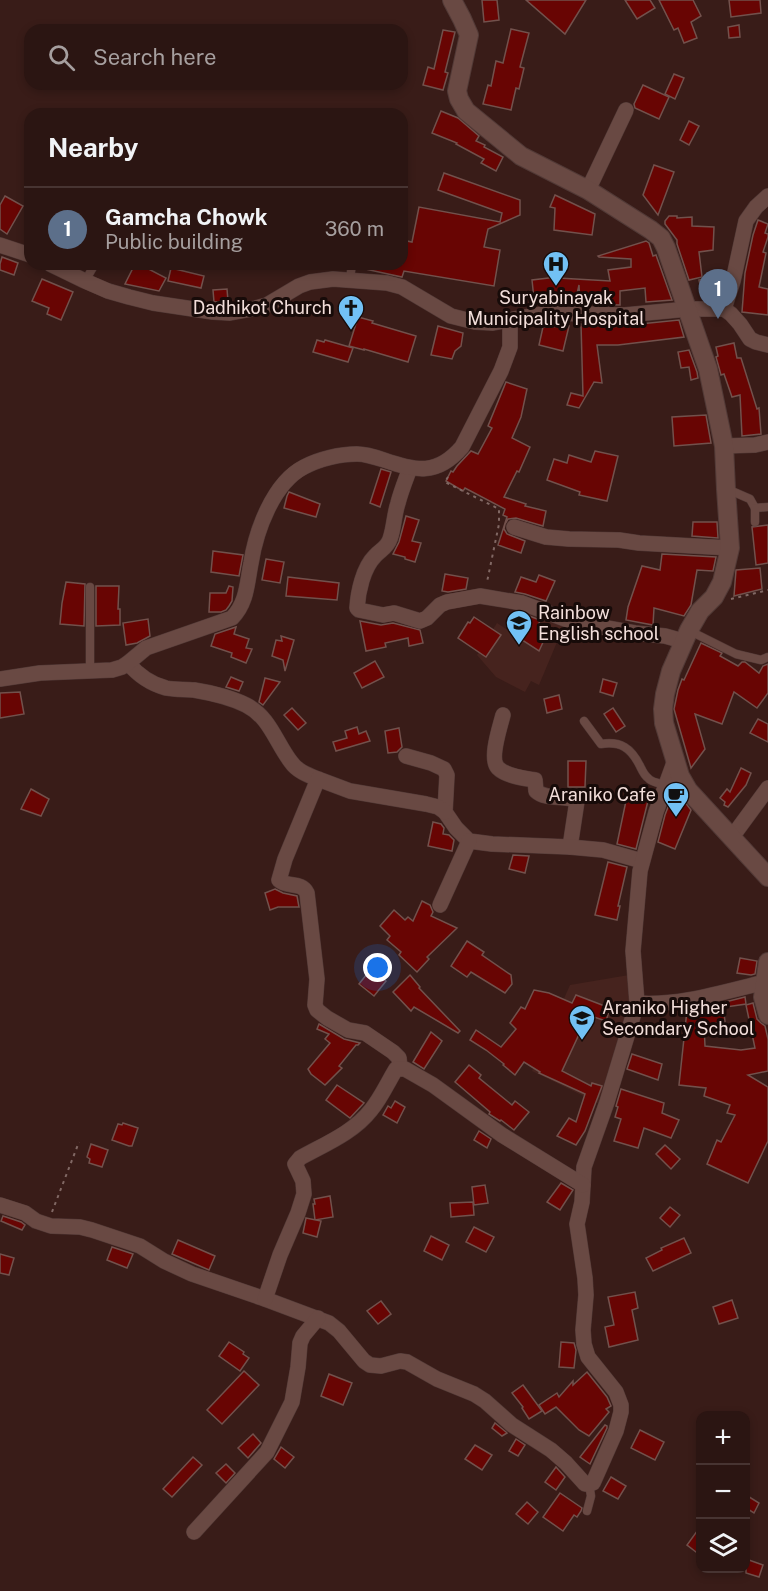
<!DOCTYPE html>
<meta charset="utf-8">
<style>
body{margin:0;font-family:"Public Sans",sans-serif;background:#372220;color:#f1f3f6}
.controls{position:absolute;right:18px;bottom:18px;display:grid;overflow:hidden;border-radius:12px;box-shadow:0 3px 9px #0003}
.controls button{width:54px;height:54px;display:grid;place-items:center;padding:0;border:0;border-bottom:2px solid #473432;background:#2b1512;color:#f1f3f6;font:30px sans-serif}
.you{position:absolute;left:378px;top:968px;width:21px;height:21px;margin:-15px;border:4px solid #fff;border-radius:50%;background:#1a73e8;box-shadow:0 0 0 9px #1a73e833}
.badge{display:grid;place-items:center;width:39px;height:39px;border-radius:50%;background:#72c1f5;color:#fff;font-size:20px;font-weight:700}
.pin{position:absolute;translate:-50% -50px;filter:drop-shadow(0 2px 3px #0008)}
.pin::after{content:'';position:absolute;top:32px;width:21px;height:18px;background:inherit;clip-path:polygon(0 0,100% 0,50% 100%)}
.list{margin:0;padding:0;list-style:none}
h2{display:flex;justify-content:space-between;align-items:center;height:78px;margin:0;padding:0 24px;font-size:26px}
h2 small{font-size:20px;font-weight:400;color:#a69f9f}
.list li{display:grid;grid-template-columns:39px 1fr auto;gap:18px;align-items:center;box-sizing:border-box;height:84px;padding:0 24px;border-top:2px solid #473432}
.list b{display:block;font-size:22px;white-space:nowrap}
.list p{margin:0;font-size:20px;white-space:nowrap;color:#a69f9f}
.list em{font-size:20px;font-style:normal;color:#a69f9f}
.icon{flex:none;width:33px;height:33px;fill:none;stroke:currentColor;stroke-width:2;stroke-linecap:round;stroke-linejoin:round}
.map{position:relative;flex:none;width:768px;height:1591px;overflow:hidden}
.search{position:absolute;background:#2b1512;box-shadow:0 3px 9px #0003;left:24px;top:24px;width:384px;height:66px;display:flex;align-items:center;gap:15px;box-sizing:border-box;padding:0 21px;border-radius:18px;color:#a69f9f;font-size:22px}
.panel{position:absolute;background:#2b1512;box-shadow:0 3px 9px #0003;left:24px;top:108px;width:384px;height:162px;border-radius:18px}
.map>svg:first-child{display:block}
.built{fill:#46231e}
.building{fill:#680503;stroke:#72514c;stroke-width:1.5}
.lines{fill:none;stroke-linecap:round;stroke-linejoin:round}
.lane-casing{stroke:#523a37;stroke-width:9}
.street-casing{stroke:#523a37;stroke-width:16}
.secondary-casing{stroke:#523a37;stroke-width:20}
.path{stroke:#816864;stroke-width:2;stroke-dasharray:3 4.5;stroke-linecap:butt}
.lane{stroke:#694943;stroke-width:8}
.street{stroke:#694943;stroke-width:15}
.secondary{stroke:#694943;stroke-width:18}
.labels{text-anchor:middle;stroke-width:6;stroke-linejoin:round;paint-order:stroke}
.poi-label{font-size:18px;fill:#f2deda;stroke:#170b09;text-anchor:end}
</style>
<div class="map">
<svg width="768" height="1591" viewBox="0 0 768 1591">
<rect width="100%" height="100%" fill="#391c18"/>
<!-- built -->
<g class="built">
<polygon points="530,608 565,623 539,685 531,681 525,692 496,677 477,655 497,623 517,636"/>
<polygon points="629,975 630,1012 598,1103 532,1071 570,985"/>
</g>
<!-- building -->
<g class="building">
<polygon points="482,0 497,0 499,20 484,22"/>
<polygon points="526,0 586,0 565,34"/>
<polygon points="625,0 650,0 655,8 637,19"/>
<polygon points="659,0 693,0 701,16 691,22 697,38 684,43 678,28 674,30"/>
<polygon points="729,0 760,0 761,13 731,17"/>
<polygon points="739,25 740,37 729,38 728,27"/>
<polygon points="511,29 529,33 520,67 524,68 519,89 516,88 511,110 483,104 488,85 491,86 496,61 503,63"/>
<polygon points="443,30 455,32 445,72 448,73 443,90 423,85 428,67 434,69"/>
<polygon points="674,74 684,78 675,99 665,94"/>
<polygon points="643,85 669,97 659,119 635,108 634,104"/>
<polygon points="441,111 458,118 479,136 476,141 485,145 484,147 503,157 496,171 481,163 484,159 456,144 457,143 432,133"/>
<polygon points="689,121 699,126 689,145 680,140"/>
<polygon points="654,165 674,172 658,215 643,195"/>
<polygon points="444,173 520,200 520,215 488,229 484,247 500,250 494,286 404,271 402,277 365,269 366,264 402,264 402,240 412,242 419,207 500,222 502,213 438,190"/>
<polygon points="555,195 595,214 592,235 554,230 555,208 550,207"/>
<polygon points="5,196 23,206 7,234 0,229 0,205"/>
<polygon points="669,216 677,216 677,218 692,217 692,226 714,227 713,250 699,252 702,277 689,280 677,244 677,240 665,224 665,221"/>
<polygon points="758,220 768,224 765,233 768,234 768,237 763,252 766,253 759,287 768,289 768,315 742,312 745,273 753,235"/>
<polygon points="646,241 649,243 653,256 656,255 672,300 646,302 645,288 620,291 620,305 580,304 579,285 577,294 534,299 532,280 557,277 558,278 610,281 608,270 631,267 631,259 599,257 598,256"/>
<polygon points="2,257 18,263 14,275 0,270 0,264"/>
<polygon points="135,264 139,264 166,278 159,291 125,284"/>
<polygon points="171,268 204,276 201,288 168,281"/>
<polygon points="721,275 722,282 718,297 703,299 699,280"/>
<polygon points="42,279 73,292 61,320 47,314 49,308 32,301"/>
<polygon points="227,289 228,301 214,302 213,290"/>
<polygon points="358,317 373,321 372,323 416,336 408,362 364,349 364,350 349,346"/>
<polygon points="679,320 684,337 618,345 597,345 602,383 594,382 579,408 567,405 571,393 583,396 581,324 610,327"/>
<polygon points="438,326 463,333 461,346 455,351 452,359 431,355"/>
<polygon points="569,326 563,351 539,345 543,327"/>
<polygon points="317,340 324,342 325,340 353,348 348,362 313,352"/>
<polygon points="734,343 737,358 741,358 757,409 759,408 761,434 742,436 740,395 732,397 724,374 721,375 716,357 718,356 716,347"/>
<polygon points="689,350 697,372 698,378 691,380 689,367 681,368 678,352"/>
<polygon points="506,382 527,389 521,417 512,438 530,447 519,472 517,471 504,497 526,504 525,506 546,511 543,526 516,518 508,519 505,524 504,529 507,534 525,541 521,553 498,545 507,517 503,515 505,509 465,488 463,491 446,481 451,471 453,472 457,466 471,451 478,454 492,428 488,426"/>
<polygon points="706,415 711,443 674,446 672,417"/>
<polygon points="595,451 618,456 607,501 579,495 580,492 547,480 554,459 567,463 569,455 591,462"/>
<polygon points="381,469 391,472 380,507 370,503"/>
<polygon points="289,492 320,504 316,517 284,508 287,496"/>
<polygon points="406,516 419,520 412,541 421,543 415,562 405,559 405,557 393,554 399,542"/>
<polygon points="693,522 717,522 718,538 692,536"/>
<polygon points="768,525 768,563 756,565 752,527"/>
<polygon points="213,551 243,555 239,576 211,572"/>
<polygon points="662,554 716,557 713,571 697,570 691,605 684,616 654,608 653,625 626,620 628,607 642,566 660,570"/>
<polygon points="266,559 284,562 280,583 262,580"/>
<polygon points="760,568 762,589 734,596 736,570"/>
<polygon points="445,574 468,578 466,589 448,592 442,591"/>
<polygon points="539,575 555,581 546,601 525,594 515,592 521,577 536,582"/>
<polygon points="288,577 339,583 337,600 286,596"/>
<polygon points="66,582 85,584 84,626 60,624 62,603"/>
<polygon points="96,586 119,586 118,609 120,609 120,625 96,626"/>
<polygon points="229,586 233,587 232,601 229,606 226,610 221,612 209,612 210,593 226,593"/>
<polygon points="529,616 540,620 538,627 543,630 540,636 545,638 539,651 519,638"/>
<polygon points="474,617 501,635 486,657 458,638 468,622 470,623"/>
<polygon points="148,619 150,636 137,643 126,645 123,623"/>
<polygon points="360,621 381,625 393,623 420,630 423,643 409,646 408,638 385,643 386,647 366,651"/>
<polygon points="236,627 234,634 249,639 246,648 252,649 246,663 231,657 232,653 211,646 215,634"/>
<polygon points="281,636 294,640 285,671 283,660 272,656 276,640 282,641"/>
<polygon points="701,643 722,653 720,656 738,666 742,662 745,662 759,673 763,666 768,664 768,693 757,708 734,692 722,724 695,714 705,749 691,768 674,709 678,690 682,679 684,680"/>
<polygon points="375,661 384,677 362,688 354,673"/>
<polygon points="231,677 243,682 239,691 226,687"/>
<polygon points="265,678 280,682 263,705 259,702"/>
<polygon points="603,679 617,683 613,696 600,692"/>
<polygon points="20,692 24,714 0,718 0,693"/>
<polygon points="559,695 562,709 547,713 544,699"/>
<polygon points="292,708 306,723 298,730 284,715"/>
<polygon points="613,708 625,726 616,732 604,714"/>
<polygon points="758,719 768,724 768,742 750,733"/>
<polygon points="357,727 359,734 366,731 370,741 336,751 333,742 347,738 345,731"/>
<polygon points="399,728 402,747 397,752 388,753 385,731"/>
<polygon points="568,761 586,761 585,787 568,787"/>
<polygon points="741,768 751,773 746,785 728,807 724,805 725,802 720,798 727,789 730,792"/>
<polygon points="31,789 49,799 41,816 21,809"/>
<polygon points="675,789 691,810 675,849 658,842 665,815"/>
<polygon points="627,796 649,797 636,849 617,844"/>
<polygon points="433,822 441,824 444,828 443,834 449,835 454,840 452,851 428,846"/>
<polygon points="513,855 529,856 525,873 509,869"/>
<polygon points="608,862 627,867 618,906 620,906 617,920 595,915"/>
<polygon points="275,889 283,893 297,896 299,907 278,907 270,910 265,893"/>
<polygon points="422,901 430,905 433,912 431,916 457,928 427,957 429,959 417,972 399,955 401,952 387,940 390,936 380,926 394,910 405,920 408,917 413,921"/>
<polygon points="467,941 484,952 482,955 511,975 512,984 505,993 471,972 467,977 451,966"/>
<polygon points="740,958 757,961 755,974 751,975 737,973"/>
<polygon points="371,969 386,981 374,996 359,984"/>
<polygon points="410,975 420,987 419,988 460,1031 458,1033 414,1007 411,1011 393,992"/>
<polygon points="534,990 549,993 572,1003 576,995 610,1008 606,1021 588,1015 562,1071 591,1086 592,1083 602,1086 585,1131 576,1145 557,1136 569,1118 576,1122 585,1094 539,1073 540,1072 524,1062 515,1075 503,1065 504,1064 486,1050 470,1040 476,1030 501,1047 516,1029 510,1023 521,1007 525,1009"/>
<polygon points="745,997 746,1004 726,1007 725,1002"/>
<polygon points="723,1003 725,1022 704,1025 705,1046 741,1050 755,1048 746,1005 753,1003 757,1019 761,1023 765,1026 768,1039 768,1071 748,1075 768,1087 768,1141 748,1183 707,1164 717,1140 721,1142 735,1115 727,1113 730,1105 704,1096 706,1088 679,1085 687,1010 711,1008 710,1005"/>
<polygon points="319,1024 344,1039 360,1043 358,1045 356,1045 339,1066 342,1068 325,1085 311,1074 308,1069 330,1043 325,1039 329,1034 317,1029"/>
<polygon points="431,1032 442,1041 424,1069 413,1062"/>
<polygon points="632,1054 662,1064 658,1080 627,1069"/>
<polygon points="469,1065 481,1075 479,1078 512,1105 515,1101 529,1112 514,1130 501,1120 500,1121 489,1114 490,1112 455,1082"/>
<polygon points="337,1085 364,1103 350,1118 326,1100"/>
<polygon points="621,1089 664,1103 662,1113 679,1120 671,1138 644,1128 638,1148 614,1141 621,1119 615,1117 618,1107 616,1106"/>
<polygon points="395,1101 405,1107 397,1123 383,1115 388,1106 391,1108"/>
<polygon points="123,1123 138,1128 132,1146 129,1146 112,1140 118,1124 122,1125"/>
<polygon points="479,1131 491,1139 487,1148 474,1140"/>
<polygon points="91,1144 108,1150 102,1167 89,1163 90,1159 87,1157"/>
<polygon points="665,1145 680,1159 671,1169 656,1154"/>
<polygon points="561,1183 573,1190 560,1210 547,1202"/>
<polygon points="485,1185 488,1203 474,1205 472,1187"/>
<polygon points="330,1196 333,1217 315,1220 313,1204 315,1204 314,1199"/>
<polygon points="473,1202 474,1215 451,1217 450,1203"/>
<polygon points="670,1207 680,1215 670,1227 660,1218"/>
<polygon points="3,1216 21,1222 25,1225 22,1230 1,1221"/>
<polygon points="306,1218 321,1221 317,1237 303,1233"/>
<polygon points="474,1227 494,1237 486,1252 466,1242"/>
<polygon points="431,1236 449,1245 442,1260 424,1251"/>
<polygon points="684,1238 691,1253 653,1271 646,1258 662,1250 661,1248"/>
<polygon points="178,1240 215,1256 209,1270 172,1254"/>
<polygon points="112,1247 133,1254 127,1268 107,1260"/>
<polygon points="0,1254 14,1258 9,1275 0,1273"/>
<polygon points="635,1292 638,1308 632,1310 638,1340 609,1347 605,1327 614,1325 608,1297"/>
<polygon points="732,1300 738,1318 719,1324 713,1307"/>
<polygon points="381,1301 391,1314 378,1324 367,1311"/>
<polygon points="229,1342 244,1352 243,1354 249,1358 240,1371 219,1356"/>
<polygon points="561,1342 574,1343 576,1350 574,1368 559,1367"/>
<polygon points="244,1371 259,1385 222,1424 207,1410"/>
<polygon points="587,1372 607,1397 611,1406 606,1409 609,1412 589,1436 579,1430 556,1407 545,1414 539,1405 557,1393 559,1397 573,1381 573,1385"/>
<polygon points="329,1374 352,1383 343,1405 321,1396"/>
<polygon points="523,1385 542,1411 529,1419 522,1408 523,1407 512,1393"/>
<polygon points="495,1423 506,1432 507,1433 502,1436 492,1428"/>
<polygon points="605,1425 607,1426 607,1428 590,1464 580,1457"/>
<polygon points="640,1430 664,1442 655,1460 631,1448"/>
<polygon points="253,1434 261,1443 248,1458 238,1448"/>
<polygon points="516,1439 525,1445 518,1456 509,1451"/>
<polygon points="475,1445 492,1455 482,1470 465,1459"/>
<polygon points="281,1447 294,1457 285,1468 274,1459"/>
<polygon points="193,1457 202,1465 172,1497 163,1489"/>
<polygon points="226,1464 235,1473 226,1483 216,1473"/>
<polygon points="556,1467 565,1477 556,1490 545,1482"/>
<polygon points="611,1477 626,1486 618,1499 603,1491"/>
<polygon points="560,1493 582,1508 581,1511 577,1517 574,1515 563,1531 543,1517"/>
<polygon points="746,1495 759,1503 754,1513 746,1508"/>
<polygon points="527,1502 538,1512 528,1524 516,1514"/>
<polygon points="700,1527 700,1555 687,1545"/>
<polygon points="746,1559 763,1565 759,1577 746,1573"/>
</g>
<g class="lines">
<!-- lane casing -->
<g class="lane-casing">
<g id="lane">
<polyline points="350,279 352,264"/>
<polyline points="85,281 95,264"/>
<polyline points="727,489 750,499 755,508 768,507"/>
<polyline points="755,508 755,522"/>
<polyline points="90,587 90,671"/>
<polyline points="690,631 736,654 761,660 768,657"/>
<path d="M 584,721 L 601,744 C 621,741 631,748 640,766 C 642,770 644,775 648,778 C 652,783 660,783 666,785"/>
<polyline points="587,1511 591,1496 589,1484"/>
</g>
</g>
<!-- street casing -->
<g class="street-casing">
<g id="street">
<polyline points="588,190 626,110"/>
<polyline points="0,245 30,255"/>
<polyline points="50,264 85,281 108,291 129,297 153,303 213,312 230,313 256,308 267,305 299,286 310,282 333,279 387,283 402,287 451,316 475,322 493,323 547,313 625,315 688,309 724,309"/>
<polyline points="724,309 733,281 746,221 756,207 768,196"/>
<polyline points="724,309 731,314 740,324 750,339 756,342 768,345"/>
<polyline points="724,446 755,445 768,442"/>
<path d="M 410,468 C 406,479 401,491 398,503 C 394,515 394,528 390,539 C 387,548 380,550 375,556 C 363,568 358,592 357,608 L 359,610 L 383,615 L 394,613 L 420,621 L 427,618 L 440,605 L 447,602 L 480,596 L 522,603 L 573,622 L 635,633 L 665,636 L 683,641"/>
<polyline points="514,527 546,537 569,539 619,540 639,543 730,548"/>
<path d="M 128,663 C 138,675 151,684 166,688 C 175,690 185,689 194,690 C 212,693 230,697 246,705 C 270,717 276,743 291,762 C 297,771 308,775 318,779"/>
<path d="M 0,679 L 40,673 L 112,670 L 122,667 L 128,663 L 146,648 L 232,618 C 247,603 247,583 251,563 C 256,531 273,483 304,467 C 319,459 340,454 357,454 C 366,454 375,457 384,460 C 416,471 437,476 462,447 L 501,371 L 510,347 L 510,320"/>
<path d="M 503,715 C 500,727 489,759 498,768 C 506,776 523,778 535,780 L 536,791 C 547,801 564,794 577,801 L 570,847"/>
<polyline points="406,756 431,763 444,769 447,775 445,812 456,828 469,841 492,844 570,847 603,850 642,861"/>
<polyline points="732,837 768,788"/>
<polyline points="440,905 469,841"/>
<path d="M 637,1003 C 680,1006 723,992 765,982"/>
<path d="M 400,1068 L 399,1058 L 393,1052 L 365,1033 L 348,1030 L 327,1018 L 317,1010 L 315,1005 L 317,979 L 307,893 C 301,881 287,888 279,880 L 285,859 L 318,779 L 350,791 L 426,804 L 438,807 L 445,812"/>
<polyline points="0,1205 25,1213 36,1221 51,1226 80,1227 92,1230 140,1246 164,1261 192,1274 265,1299 329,1323 339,1331 364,1361 370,1365 381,1366 400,1361 407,1362 437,1379 474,1394 485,1401 512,1425 551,1450 566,1463 585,1484 589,1484 593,1483 616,1431 621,1412 621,1405 616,1392 588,1357 584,1344 583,1330 586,1295 585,1278 577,1224 582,1202 584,1167 607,1102 637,1003 633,951 640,871 656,812 675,760"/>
<path d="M 265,1299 L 280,1255 L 298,1213 L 304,1194 L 303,1181 L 295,1164 L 300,1158 C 325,1144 353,1133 371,1110 C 381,1098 388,1082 396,1069 L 405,1069 L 433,1085 L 502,1135 L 583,1185"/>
<polyline points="194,1532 267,1452 292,1402 298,1367 300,1343 303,1336 318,1318"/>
</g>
</g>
<!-- secondary casing -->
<g class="secondary-casing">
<g id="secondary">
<polyline points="452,0 462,19 469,35 457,91 459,99 466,111 521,156 588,190 651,230 661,238 666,248 708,369 724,446 726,489 730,548 722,582 714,597 700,611 689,630 671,671 665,694 663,709 664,723 680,776 688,790 768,877"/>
<polyline points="768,962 763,997 768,1015"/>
</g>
</g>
<!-- path -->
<g class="path">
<polyline points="448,477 445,482 499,509 499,524 487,582"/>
<polyline points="731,599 768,590"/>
<polyline points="52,1212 79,1142"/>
</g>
<!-- lane -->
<use href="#lane" class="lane"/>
<!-- street -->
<use href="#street" class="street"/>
<!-- secondary -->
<use href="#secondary" class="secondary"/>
</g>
<!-- icons -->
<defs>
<g id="hospital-pin" transform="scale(1.35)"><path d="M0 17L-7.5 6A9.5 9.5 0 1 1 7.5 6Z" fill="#72c1f5" stroke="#170b09"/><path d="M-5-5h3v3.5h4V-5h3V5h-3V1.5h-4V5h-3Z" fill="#111"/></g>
<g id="church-pin" transform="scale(1.35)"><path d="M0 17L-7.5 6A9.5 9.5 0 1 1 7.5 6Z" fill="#72c1f5" stroke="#170b09"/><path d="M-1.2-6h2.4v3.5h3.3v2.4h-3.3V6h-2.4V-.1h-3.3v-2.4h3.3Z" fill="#111"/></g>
<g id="school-pin" transform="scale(1.35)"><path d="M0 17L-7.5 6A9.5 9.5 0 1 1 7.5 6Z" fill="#72c1f5" stroke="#170b09"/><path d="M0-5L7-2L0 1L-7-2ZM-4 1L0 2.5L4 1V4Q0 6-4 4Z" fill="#111"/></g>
<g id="cafe-pin" transform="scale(1.35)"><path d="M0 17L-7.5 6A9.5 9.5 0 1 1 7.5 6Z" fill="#72c1f5" stroke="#170b09"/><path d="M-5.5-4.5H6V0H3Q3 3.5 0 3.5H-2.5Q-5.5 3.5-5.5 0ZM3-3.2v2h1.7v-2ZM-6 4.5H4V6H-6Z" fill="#111"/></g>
</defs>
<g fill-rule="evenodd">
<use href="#hospital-pin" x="556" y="264"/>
<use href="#church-pin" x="351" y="308"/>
<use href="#school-pin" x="519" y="623"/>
<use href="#cafe-pin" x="676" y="795"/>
<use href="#school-pin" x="582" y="1018"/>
</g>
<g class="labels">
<!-- poi labels -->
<g class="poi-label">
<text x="556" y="304" text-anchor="middle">Suryabinayak<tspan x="556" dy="21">Municipality Hospital</tspan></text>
<text x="332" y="314">Dadhikot Church</text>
<text x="538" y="619" text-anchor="start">Rainbow<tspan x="538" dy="21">English school</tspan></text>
<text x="656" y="801">Araniko Cafe</text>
<text x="602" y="1014" text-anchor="start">Araniko Higher<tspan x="602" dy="21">Secondary School</tspan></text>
</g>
</g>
</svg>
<div class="controls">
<button>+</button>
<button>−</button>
<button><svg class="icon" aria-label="layers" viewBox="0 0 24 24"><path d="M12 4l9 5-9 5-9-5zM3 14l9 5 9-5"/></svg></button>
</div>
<div class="you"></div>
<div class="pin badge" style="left:718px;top:319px;background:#5c6f8a">1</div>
<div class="search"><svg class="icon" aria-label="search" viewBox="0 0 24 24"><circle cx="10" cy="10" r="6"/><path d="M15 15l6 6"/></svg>Search here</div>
<section class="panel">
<h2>Nearby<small></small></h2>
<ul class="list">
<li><span class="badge" style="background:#5c6f8a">1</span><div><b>Gamcha Chowk</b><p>Public building</p></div><em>360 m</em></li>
</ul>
</section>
</div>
